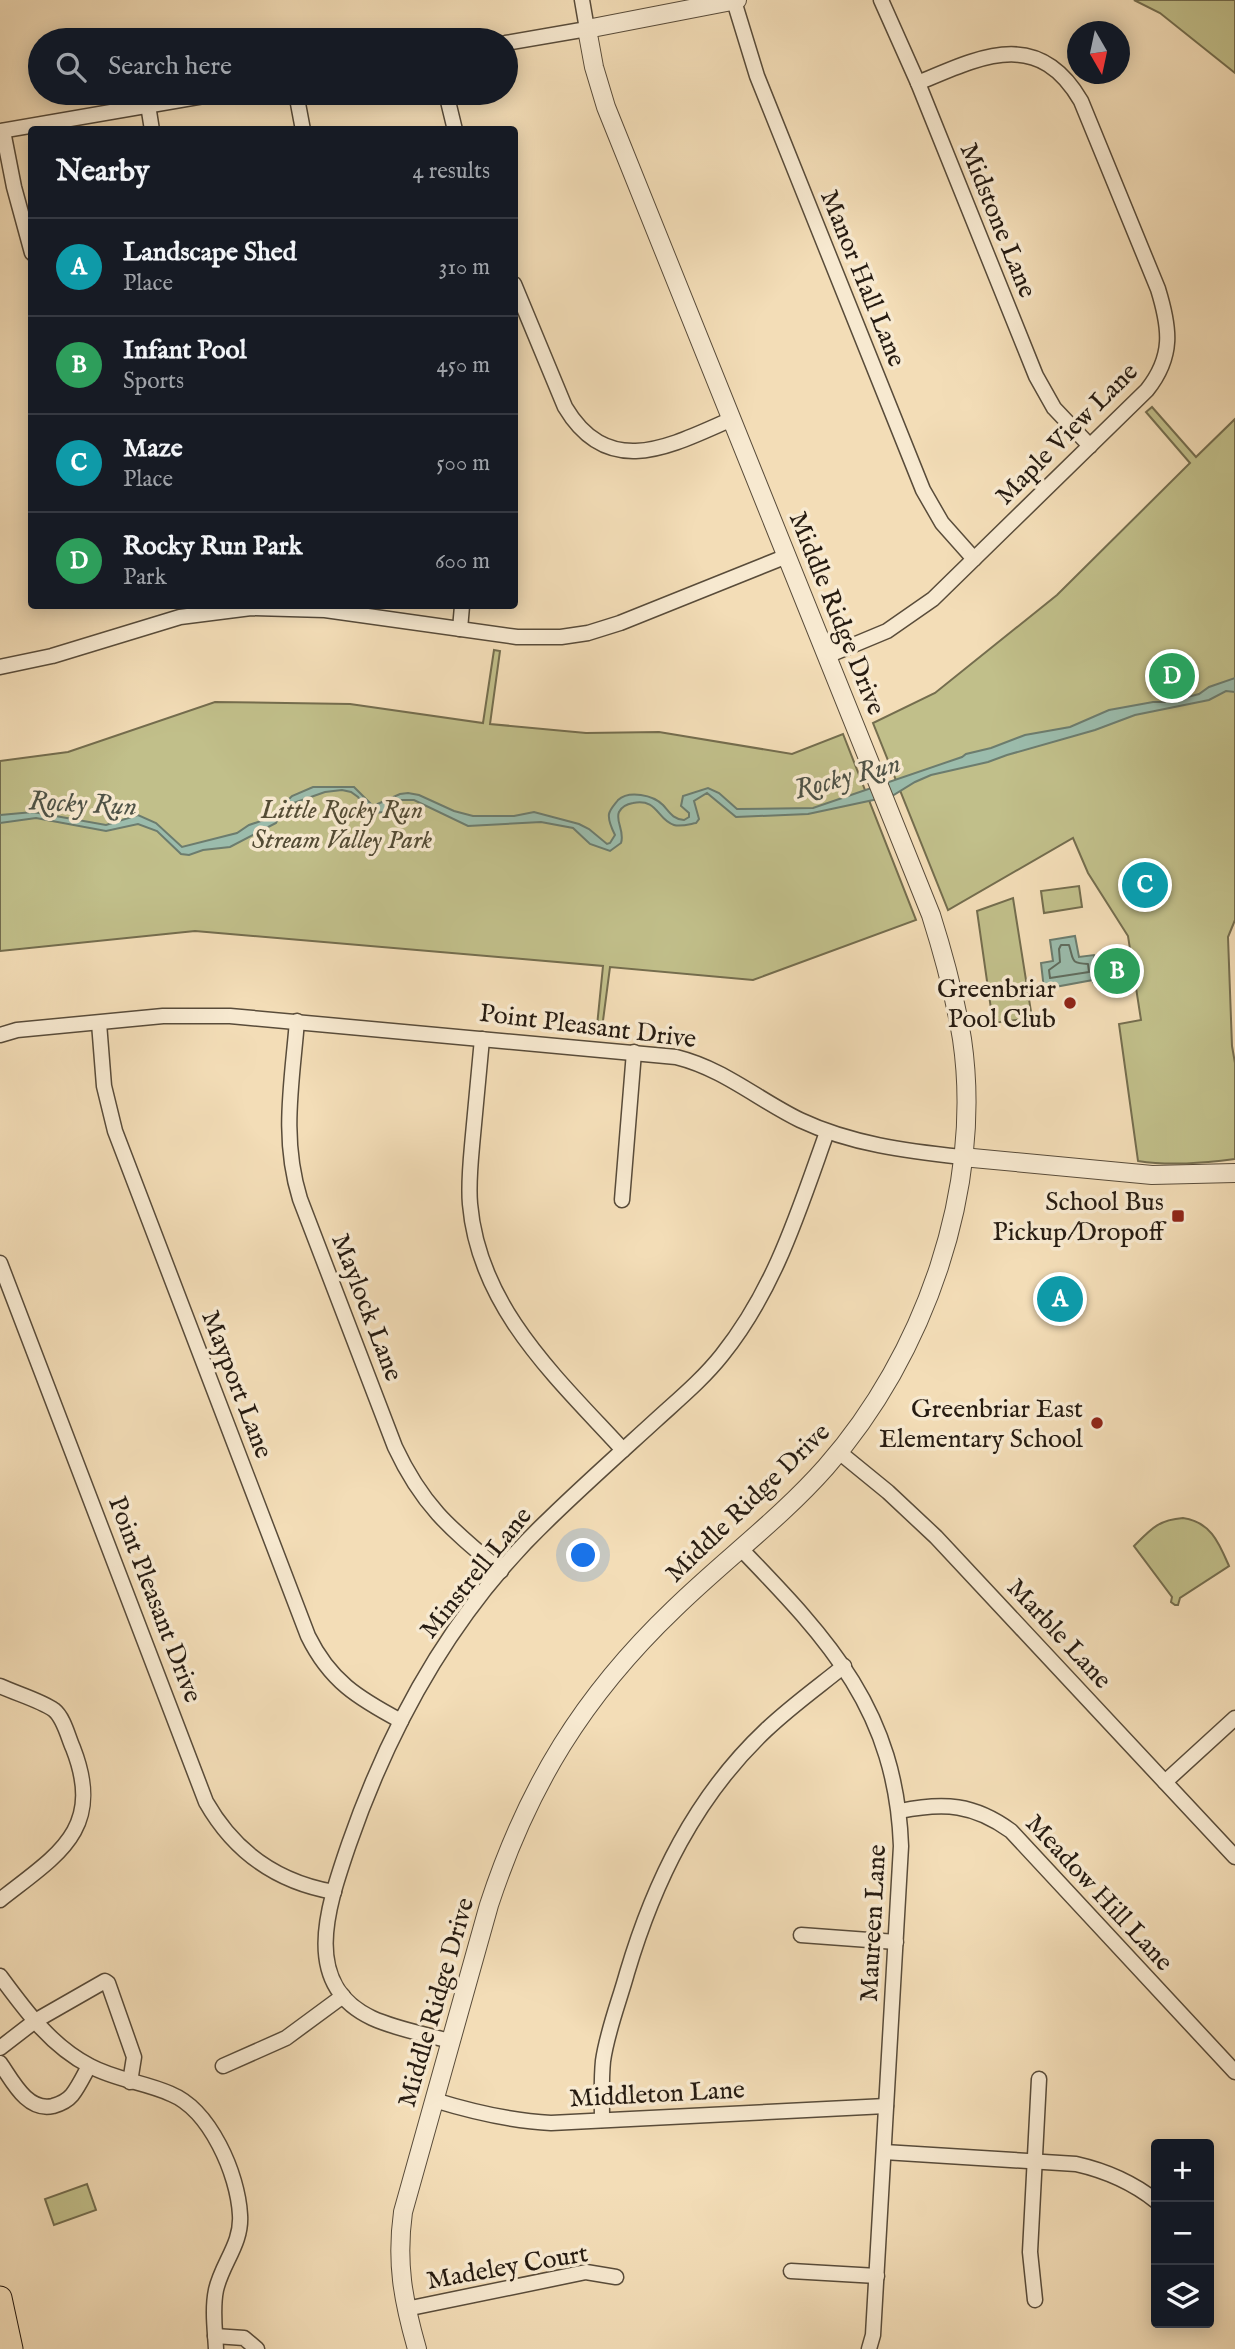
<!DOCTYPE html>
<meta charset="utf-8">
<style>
body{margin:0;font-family:"IM FELL English",serif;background:#20242c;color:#f1f3f6}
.controls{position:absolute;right:21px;bottom:21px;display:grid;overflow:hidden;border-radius:7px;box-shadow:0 4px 18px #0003}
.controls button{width:63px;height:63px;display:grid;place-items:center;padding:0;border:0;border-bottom:2px solid #363941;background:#171b24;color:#f1f3f6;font:35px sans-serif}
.compass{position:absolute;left:1067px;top:21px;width:63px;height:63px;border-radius:50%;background:#171b24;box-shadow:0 4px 18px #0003;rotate:171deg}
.you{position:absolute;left:584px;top:1556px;width:24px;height:24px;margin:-18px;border:5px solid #fff;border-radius:50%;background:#1a73e8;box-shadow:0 0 0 10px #1a73e833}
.badge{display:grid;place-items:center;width:46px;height:46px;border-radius:50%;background:#0b8043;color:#fff;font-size:23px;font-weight:700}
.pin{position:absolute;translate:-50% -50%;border:4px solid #fff;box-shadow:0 2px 7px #0006}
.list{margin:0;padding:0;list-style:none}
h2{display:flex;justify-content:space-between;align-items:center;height:91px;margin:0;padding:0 28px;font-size:30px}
h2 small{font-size:23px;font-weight:400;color:#9ea1a6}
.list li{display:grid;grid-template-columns:46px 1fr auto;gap:21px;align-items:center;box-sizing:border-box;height:98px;padding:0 28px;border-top:2px solid #363941}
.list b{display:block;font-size:26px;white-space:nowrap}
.list p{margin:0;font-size:23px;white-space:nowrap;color:#9ea1a6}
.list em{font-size:23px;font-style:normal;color:#9ea1a6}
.icon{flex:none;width:38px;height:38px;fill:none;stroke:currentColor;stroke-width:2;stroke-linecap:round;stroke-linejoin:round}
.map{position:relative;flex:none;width:1235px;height:2349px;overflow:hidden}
.search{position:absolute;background:#171b24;box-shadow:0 4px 18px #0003;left:28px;top:28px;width:490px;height:77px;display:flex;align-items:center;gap:18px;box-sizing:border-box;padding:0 24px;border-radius:38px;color:#9ea1a6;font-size:26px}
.panel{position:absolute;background:#171b24;box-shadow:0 4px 18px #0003;left:28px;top:126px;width:490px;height:483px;border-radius:7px}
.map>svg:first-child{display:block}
.green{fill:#c1bf8a;stroke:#746d4e;stroke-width:2}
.water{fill:#9bbcac;stroke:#6c7c6e;stroke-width:2}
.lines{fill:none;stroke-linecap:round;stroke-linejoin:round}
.shore{stroke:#606c5e;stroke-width:2}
.minor-casing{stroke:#594c3a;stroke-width:17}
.tertiary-casing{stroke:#594c3a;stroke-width:20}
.trunk-casing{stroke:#261b11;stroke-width:25}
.minor{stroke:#f7e9d0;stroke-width:14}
.tertiary{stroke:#f7e9d0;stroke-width:18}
.trunk{stroke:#f3ddb7;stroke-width:23}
.poi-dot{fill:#8f2418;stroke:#f7e9d0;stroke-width:2.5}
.labels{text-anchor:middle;stroke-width:7;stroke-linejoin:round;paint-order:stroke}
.street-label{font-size:26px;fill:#261b11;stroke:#f7e9d0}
.park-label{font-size:26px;font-style:italic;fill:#544c35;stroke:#f7e9d0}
.poi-label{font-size:26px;fill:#261b11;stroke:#f7e9d0;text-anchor:end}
.water-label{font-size:28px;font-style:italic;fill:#4f5347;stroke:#f7e9d0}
</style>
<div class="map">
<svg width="1235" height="2349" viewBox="0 0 1235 2349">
<rect width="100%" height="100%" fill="#f3ddb7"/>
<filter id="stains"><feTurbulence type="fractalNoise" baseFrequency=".00286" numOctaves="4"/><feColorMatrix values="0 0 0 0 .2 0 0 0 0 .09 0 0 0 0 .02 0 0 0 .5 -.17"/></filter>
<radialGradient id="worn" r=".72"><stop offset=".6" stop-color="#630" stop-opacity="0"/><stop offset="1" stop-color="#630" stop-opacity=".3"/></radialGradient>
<!-- green -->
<g class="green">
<polygon points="1134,0 1235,0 1235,73 1160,13"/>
<path d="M 1152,407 L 1196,457 L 1235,419 L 1235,920 L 1228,937 L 1232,1046 L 1235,1063 L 1235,1159 C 1203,1163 1170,1166 1138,1161 L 1119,1024 L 1141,1020 L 1128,936 L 1088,873 L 1073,838 L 948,910 L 873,723 L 935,693 L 1057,595 L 1190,463 L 1146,412 Z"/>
<polygon points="494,650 500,651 490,724 586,733 659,732 792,754 843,734 916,920 753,980 610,967 601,1036 596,1036 603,966 195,931 0,951 0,761 68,752 215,702 350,704 483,723"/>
<polygon points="1079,886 1082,907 1044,913 1041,891"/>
<polygon points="1013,898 1032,1018 993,1023 977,911"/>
<path d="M 1183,1518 C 1211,1522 1219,1543 1229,1566 L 1180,1598 L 1178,1605 L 1175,1605 L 1171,1602 L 1172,1597 L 1134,1546 C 1151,1529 1158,1520 1183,1518 Z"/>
<polygon points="87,2184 96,2210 54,2225 45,2199"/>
</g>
<!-- water -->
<g class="water">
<path d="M 1235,678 L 1235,692 L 1226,691 L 1209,700 L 1135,715 L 1095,730 L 1007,755 L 988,762 L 931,775 L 915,782 L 892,796 L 808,814 L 736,817 L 707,793 L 694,801 L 699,819 L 696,823 C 690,824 681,827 674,825 C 657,820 658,798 633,803 C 627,804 622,806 619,812 C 615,821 625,831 621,843 L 610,851 L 590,844 L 573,828 L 541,822 L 468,826 L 414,800 L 400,800 L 383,812 L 375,813 L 365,808 L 358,797 L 351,792 L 342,790 L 325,792 L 291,804 L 281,812 L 276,823 L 230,847 L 203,850 L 189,855 L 181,854 L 157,831 L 138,824 L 106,831 L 36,818 L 0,823 L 0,815 L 33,812 L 106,825 L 138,815 L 156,823 L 182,847 L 237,833 L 249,825 L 270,818 L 292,796 L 313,787 L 354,787 L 373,806 L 400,794 L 408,793 L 419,795 L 454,811 L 473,816 L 514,816 L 534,812 L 579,824 L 589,829 L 607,844 L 610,843 L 615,835 C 612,829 608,820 609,814 C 610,809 615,804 618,800 C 629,790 653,795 663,805 C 670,813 673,819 684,820 L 689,817 L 689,813 L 681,806 L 683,796 L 708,788 L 719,793 L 737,809 L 813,808 L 962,757 L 966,754 L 991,748 L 1025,735 L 1070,727 L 1109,710 L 1153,702 L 1168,702 L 1199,694 L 1209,687 Z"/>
<polygon points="1075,936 1079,957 1094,955 1098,981 1093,982 1093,980 1044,989 1041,963 1053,961 1050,940"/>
<polygon points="1123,962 1125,977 1110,979 1108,964"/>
</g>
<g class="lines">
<!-- shore -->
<path class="shore" d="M 1061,945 L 1069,945 C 1074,961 1070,963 1088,964 L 1089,972 L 1050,978 L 1049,970 L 1060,962 L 1059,949 Z"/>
<!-- minor casing -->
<g class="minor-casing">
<g id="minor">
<polyline points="881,0 918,83 1036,376 1054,408 1090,446"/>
<polyline points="734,1 757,76 923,490 942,523 974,559"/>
<polyline points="506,43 587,29 582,0"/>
<polyline points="296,93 303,130"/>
<polyline points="446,93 455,130"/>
<polyline points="148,105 152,130"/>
<polyline points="0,131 221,93"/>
<polyline points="3,131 14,187 32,253"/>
<path d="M 514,284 L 565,407 C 609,481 672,445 732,419"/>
<polyline points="460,629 462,606"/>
<path d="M 827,656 L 887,631 L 933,599 L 1147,390 C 1174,356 1170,328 1158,289 L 1081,101 C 1038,27 980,57 918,83"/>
<polyline points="0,667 52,656 180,617 251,608 325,610 517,637 561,637 588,633 620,623 787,556"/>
<path d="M 297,1021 C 292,1083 281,1138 300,1199 L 395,1447 C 423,1507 451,1529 501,1571"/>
<path d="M 99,1023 L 104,1086 L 115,1131 L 308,1636 C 330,1681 358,1698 401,1721"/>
<path d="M 0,1035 L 17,1030 L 163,1016 L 230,1016 L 676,1057 C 724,1069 757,1099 800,1120 C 851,1144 906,1151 962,1157"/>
<path d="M 482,1039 C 479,1071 476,1103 473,1135 C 471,1158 468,1182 470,1204 C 479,1308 557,1378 623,1450"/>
<polyline points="622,1200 634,1052"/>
<path d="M 0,1263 L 206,1802 C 235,1853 277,1882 334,1892"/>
<polyline points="839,1452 888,1492 936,1537 1235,1857"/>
<path d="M 741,1549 C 830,1641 896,1711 901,1846 L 873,2335 L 869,2349"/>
<path d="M 0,1686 C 15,1693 42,1701 54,1710 C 64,1718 68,1737 73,1748 C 105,1830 57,1855 0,1900"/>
<polyline points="1165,1782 1235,1718"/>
<path d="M 900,1811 C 944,1802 974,1804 1011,1831 L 1235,2072"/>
<polyline points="801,1935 896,1942"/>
<path d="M 0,1976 C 25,2010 51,2046 90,2066 C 116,2080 144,2082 171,2094 C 210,2110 238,2174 240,2215 C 242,2244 222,2263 216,2290 C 212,2309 215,2330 216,2349"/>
<path d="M 450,2041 C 425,2034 396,2029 372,2018 C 299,1984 329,1903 349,1844 C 391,1723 456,1607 550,1518 C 585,1484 621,1452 656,1420 C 679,1399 703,1379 722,1355 C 775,1289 799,1210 827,1132"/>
<polyline points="0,2048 35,2021 105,1981 108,1983 134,2057 130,2082"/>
<path d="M 0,2063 C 12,2080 27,2112 53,2106 C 60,2104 67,2101 72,2095 C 79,2086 84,2075 89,2066"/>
<polyline points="223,2066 286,2038 343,1996"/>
<path d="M 434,2100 C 473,2112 510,2121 551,2123 L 886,2106"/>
<path d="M 602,2120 C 602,2100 601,2081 603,2061 C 607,2032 619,2002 627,1973 C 654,1882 695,1797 766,1730 C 790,1707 818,1687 844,1666"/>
<path d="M 884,2152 L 1076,2164 C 1107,2171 1132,2182 1156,2201"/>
<polyline points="791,2271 877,2276"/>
<polyline points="1035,2300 1030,2252 1039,2079"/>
<polyline points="406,2309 586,2272 616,2277"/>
<polyline points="215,2336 244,2338 257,2349"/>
</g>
</g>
<!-- tertiary casing -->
<g class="tertiary-casing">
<g id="tertiary">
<polyline points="962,1157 1152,1175 1235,1173"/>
<path d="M 417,2349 C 403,2300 396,2263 403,2212 L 489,1905 C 528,1786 583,1696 674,1609 C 723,1561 780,1519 826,1467 C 924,1356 984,1188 962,1039 C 955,997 944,956 931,915 L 606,107 L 594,67 L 587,29 L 737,0"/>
</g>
</g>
<!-- trunk casing -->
<g class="trunk-casing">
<polyline id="trunk" points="0,2298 11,2349"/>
</g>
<!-- minor -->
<use href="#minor" class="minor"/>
<!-- tertiary -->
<use href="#tertiary" class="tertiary"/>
<!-- trunk -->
<use href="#trunk" class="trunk"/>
</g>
<!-- markers -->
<g class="poi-dot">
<circle cx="1070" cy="1003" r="7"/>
<rect x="1171" y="1209" width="14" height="14" rx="3.5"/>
<circle cx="1097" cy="1423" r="7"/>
</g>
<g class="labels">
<!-- street labels -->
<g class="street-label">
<text transform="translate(999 220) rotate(68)" y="9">Midstone Lane</text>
<text transform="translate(864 278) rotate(68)" y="9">Manor Hall Lane</text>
<text transform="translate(1066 433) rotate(-45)" y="9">Maple View Lane</text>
<text transform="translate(838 613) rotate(68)" y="9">Middle Ridge Drive</text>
<text transform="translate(588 1025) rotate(7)" y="9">Point Pleasant Drive</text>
<text transform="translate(368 1307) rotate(69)" y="9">Maylock Lane</text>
<text transform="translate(238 1384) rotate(69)" y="9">Mayport Lane</text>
<text transform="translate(747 1502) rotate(-44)" y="9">Middle Ridge Drive</text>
<text transform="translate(475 1572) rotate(-51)" y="9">Minstrell Lane</text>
<text transform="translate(156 1599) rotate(69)" y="9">Point Pleasant Drive</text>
<text transform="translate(1060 1633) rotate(47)" y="9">Marble Lane</text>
<text transform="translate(1100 1892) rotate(47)" y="9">Meadow Hill Lane</text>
<text transform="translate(872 1923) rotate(-87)" y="9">Maureen Lane</text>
<text transform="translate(435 2002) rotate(-74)" y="9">Middle Ridge Drive</text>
<text transform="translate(657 2093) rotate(-3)" y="9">Middleton Lane</text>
<text transform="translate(507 2266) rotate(-10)" y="9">Madeley Court</text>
</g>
<!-- park labels -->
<g class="park-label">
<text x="342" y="818">Little Rocky Run<tspan x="342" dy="30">Stream Valley Park</tspan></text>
</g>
<!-- poi labels -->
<g class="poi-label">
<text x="1056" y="997">Greenbriar<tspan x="1056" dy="30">Pool Club</tspan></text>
<text x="1164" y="1210">School Bus<tspan x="1164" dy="30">Pickup/Dropoff</tspan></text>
<text x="1083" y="1417">Greenbriar East<tspan x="1083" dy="30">Elementary School</tspan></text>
</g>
<!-- water labels -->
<g class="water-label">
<text transform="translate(847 775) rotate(-15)" y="10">Rocky Run</text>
<text transform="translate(83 802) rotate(3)" y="10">Rocky Run</text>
</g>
</g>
<rect width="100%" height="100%" filter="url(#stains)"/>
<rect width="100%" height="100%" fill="url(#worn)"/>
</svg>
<div class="controls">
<button>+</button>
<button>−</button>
<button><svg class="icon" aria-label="layers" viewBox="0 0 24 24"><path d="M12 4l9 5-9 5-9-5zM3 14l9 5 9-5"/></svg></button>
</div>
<svg class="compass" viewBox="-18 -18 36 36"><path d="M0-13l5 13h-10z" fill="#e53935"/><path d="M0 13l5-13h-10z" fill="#9ea1a6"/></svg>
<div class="you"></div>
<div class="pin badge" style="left:1060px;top:1299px;background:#0f9aa8">A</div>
<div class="pin badge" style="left:1117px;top:971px;background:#2e9e5b">B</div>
<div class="pin badge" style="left:1145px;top:885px;background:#0f9aa8">C</div>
<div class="pin badge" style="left:1172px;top:676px;background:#2e9e5b">D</div>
<div class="search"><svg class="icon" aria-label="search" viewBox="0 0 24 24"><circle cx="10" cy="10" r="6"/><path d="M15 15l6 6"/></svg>Search here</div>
<section class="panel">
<h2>Nearby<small>4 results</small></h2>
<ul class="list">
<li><span class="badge" style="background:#0f9aa8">A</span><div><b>Landscape Shed</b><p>Place</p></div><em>310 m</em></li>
<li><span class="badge" style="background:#2e9e5b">B</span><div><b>Infant Pool</b><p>Sports</p></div><em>450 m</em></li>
<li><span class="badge" style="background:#0f9aa8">C</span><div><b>Maze</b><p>Place</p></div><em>500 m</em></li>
<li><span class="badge" style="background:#2e9e5b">D</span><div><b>Rocky Run Park</b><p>Park</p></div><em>600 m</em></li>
</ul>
</section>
</div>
